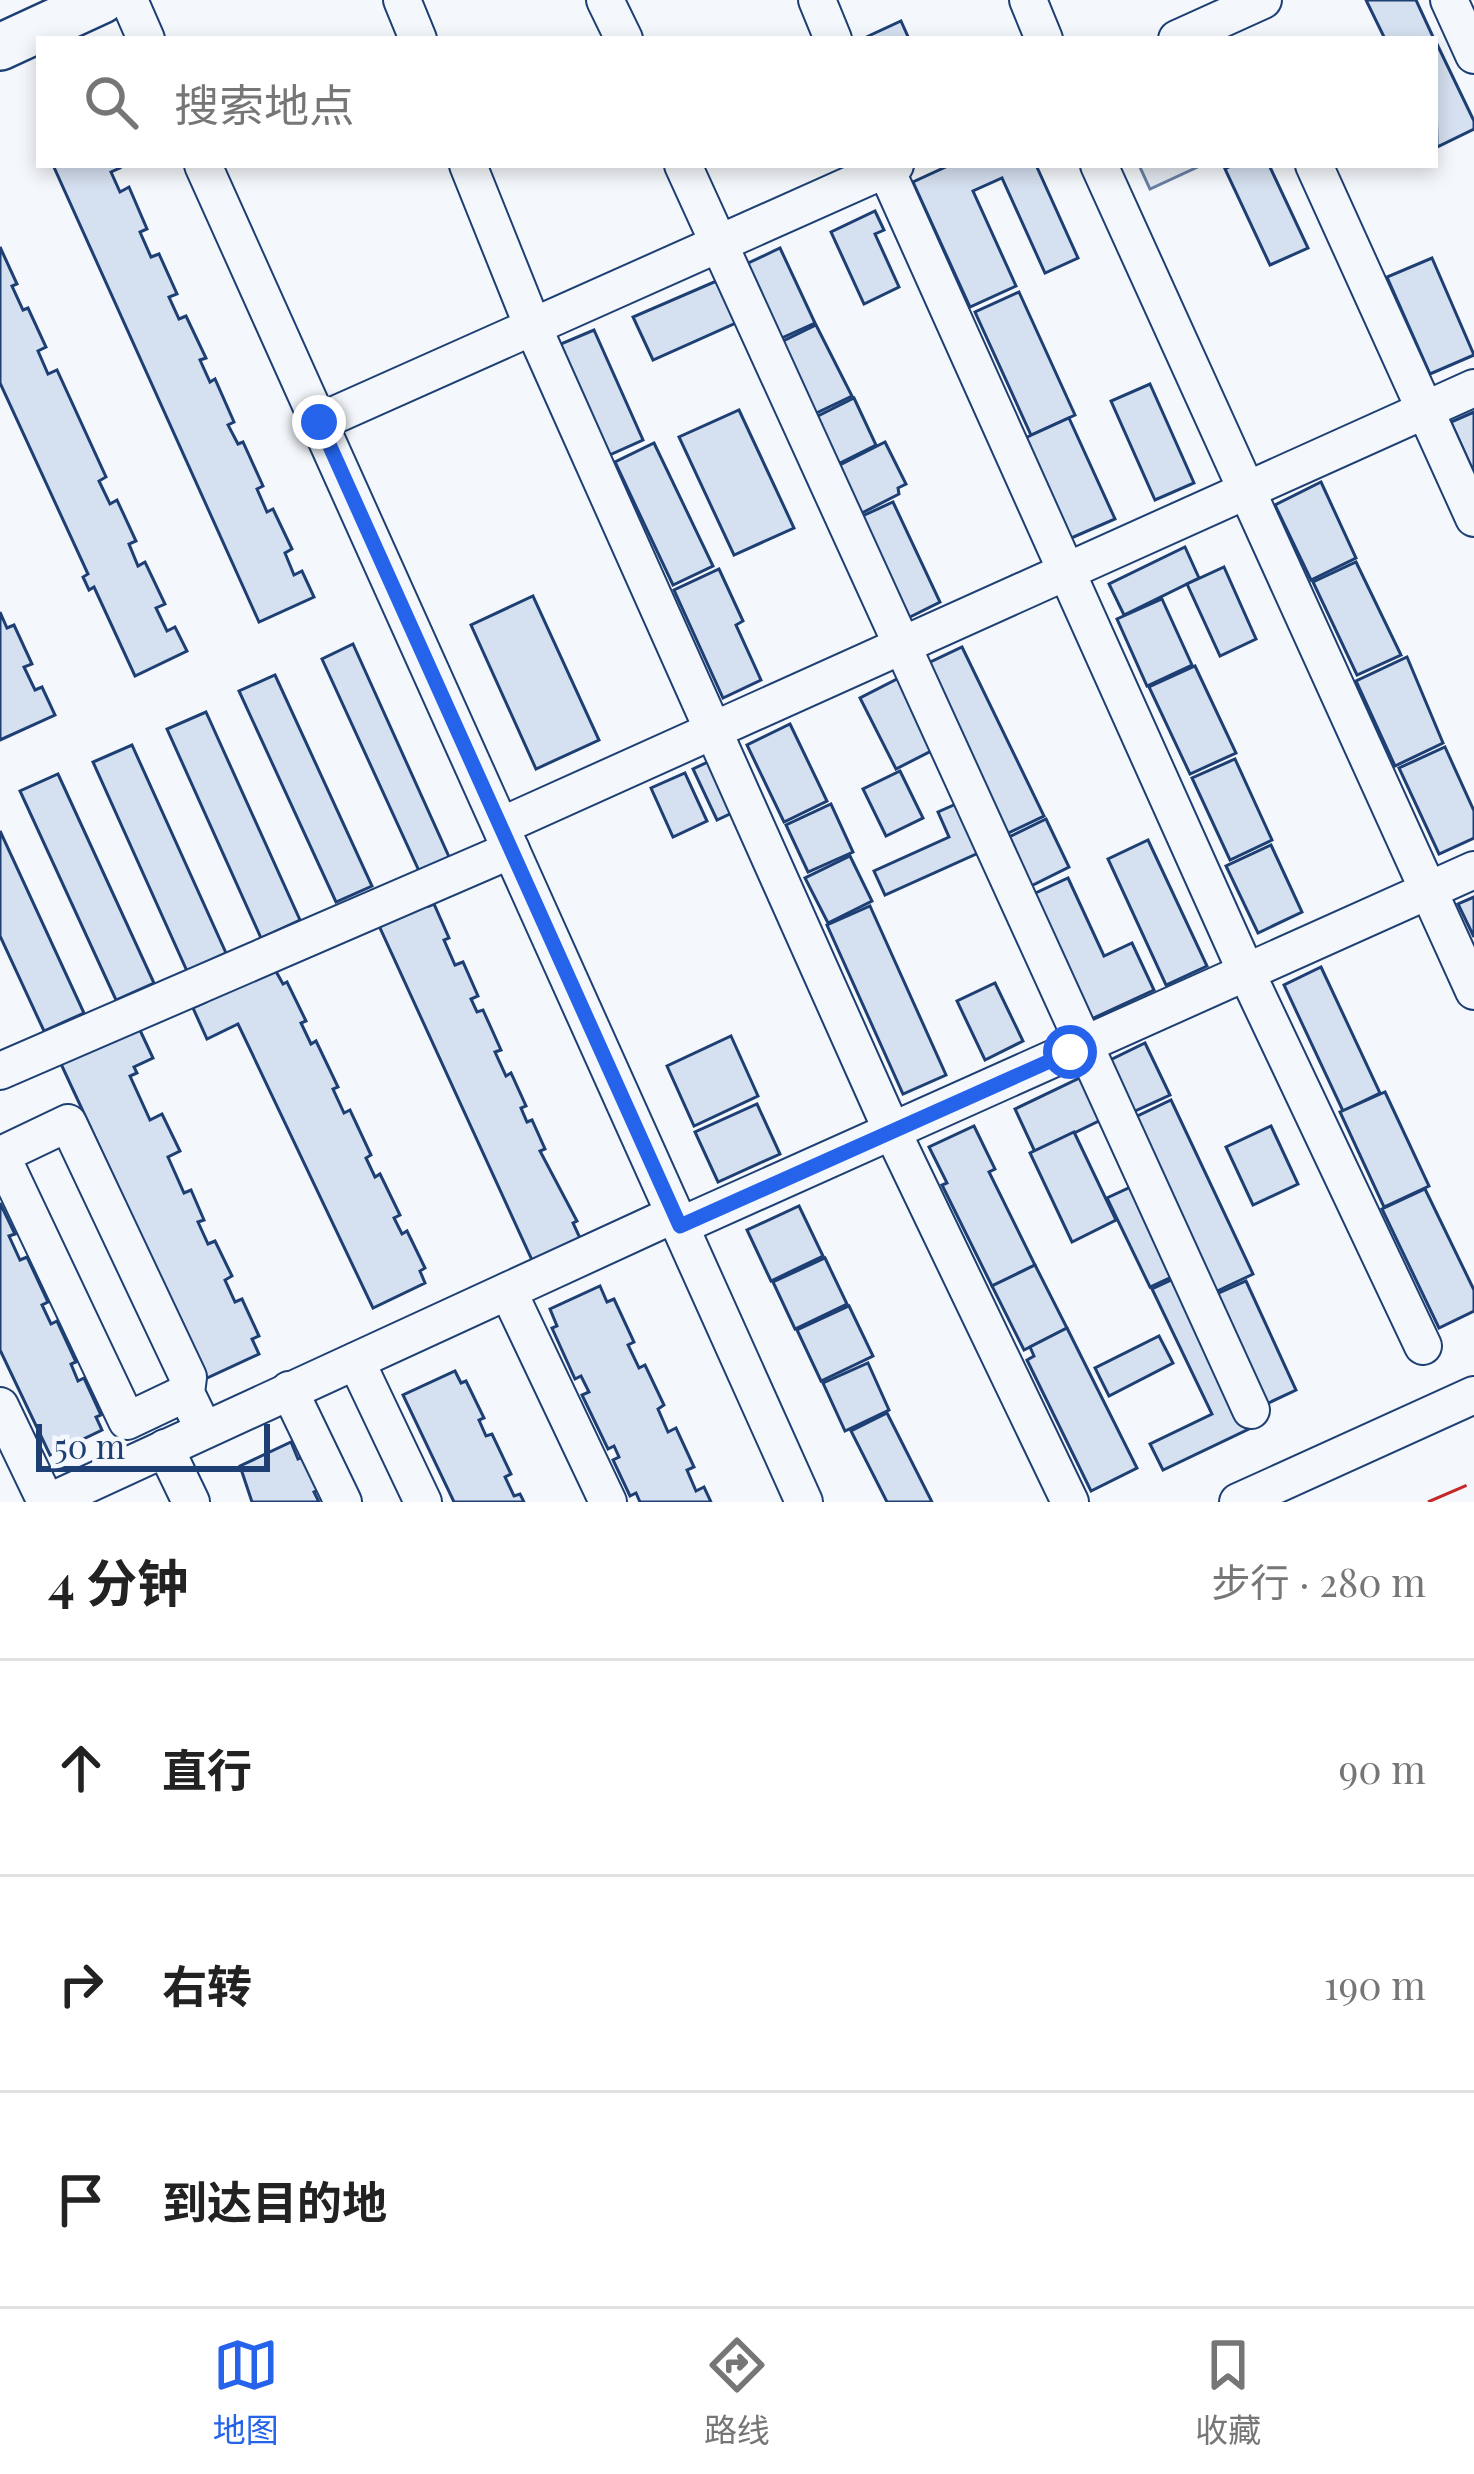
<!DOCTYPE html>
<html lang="zh">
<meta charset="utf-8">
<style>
body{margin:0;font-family:"Playfair Display","Noto Sans SC",serif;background:#f6f6f6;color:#222}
.scale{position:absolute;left:36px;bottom:30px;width:234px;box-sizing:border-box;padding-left:12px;border:6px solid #1d3f73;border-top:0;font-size:33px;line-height:42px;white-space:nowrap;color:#1d3f73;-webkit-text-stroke:9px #f4f7fb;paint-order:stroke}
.stop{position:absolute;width:36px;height:36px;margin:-27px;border:9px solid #2563eb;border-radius:50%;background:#fff}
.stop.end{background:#2563eb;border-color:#fff;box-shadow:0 3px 12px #0008}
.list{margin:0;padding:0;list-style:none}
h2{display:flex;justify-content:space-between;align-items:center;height:156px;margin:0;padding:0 48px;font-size:51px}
h2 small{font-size:39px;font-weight:400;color:#767676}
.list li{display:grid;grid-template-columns:78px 1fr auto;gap:36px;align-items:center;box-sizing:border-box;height:216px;padding:0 48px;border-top:3px solid #e0e0e0}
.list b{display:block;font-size:45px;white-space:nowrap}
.list em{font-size:39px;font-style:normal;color:#767676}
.icon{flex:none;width:66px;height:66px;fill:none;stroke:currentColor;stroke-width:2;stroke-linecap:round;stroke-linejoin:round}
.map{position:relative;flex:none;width:1474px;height:1502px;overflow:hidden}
.search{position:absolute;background:#fff;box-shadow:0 6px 18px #0003;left:36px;right:36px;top:36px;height:132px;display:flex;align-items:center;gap:30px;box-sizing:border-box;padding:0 42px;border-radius:0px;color:#767676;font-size:45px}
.sheet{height:804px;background:#fff}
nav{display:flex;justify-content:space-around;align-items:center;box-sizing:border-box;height:168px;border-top:3px solid #e0e0e0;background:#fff;font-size:33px;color:#767676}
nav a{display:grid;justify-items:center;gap:6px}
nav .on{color:#2563eb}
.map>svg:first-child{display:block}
.parking{fill:#e3e8f0;stroke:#687fa3;stroke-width:3}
.building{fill:#d5e0f0;stroke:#1d3f73;stroke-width:3}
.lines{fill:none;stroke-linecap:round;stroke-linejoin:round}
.minor-casing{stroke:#1d3f73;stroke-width:40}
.major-casing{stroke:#1d3f73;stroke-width:50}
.minor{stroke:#f4f7fb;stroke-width:36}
.major{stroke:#f4f7fb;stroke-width:45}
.power{stroke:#c62828;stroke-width:3;stroke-dasharray:42 9 6 9;stroke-linecap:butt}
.route{stroke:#2563eb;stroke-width:15}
</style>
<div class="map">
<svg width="1474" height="1502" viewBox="0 0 1474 1502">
<rect width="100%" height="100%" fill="#f4f7fb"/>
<!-- parking -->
<polygon class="parking" points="1139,165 1202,165 1150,189"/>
<!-- building -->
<g class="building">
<polygon points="1366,0 1416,0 1434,39 1385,39"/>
<polygon points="901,21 909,39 862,39"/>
<polygon points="1435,40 1474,121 1474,129 1437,147"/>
<polygon points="53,165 119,165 120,168 111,172 120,192 129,187 147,229 140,232 151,257 159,254 177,294 169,297 179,319 186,316 206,358 200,360 210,382 215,379 234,422 228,425 238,444 243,442 263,486 257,489 267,512 273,509 292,549 285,553 294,575 302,571 314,597 259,622"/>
<polygon points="950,165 1036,165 1078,258 1045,273 1002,178 973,191 1016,286 970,307 913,182"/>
<polygon points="1233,165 1269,165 1308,248 1270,265 1225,169"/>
<polygon points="875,211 884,230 875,234 899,287 864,304 831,232"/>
<polygon points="0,247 17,284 12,286 23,310 28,308 46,347 38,351 48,374 57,370 106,477 99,481 110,504 117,500 136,541 129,544 138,566 145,562 165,604 156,608 167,631 175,627 187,651 135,676 94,587 89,590 83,577 88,574 0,383"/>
<polygon points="780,248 815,323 775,341 740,267"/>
<polygon points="1432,258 1474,355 1430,374 1387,277"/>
<polygon points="728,276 747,318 653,360 633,317"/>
<polygon points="1019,292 1075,415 1031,435 975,312"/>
<polygon points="816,325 852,396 810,416 775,345"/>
<polygon points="594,330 643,440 605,457 556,346"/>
<polygon points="1150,384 1194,483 1155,500 1111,401"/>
<polygon points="854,398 876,445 834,466 812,419"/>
<polygon points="739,410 794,528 734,555 679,437"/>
<polygon points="1474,412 1474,473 1451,422"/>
<polygon points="1069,418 1115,519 1069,539 1023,439"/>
<polygon points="885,442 906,484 898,488 899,494 860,514 836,467"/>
<polygon points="654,443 713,566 673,585 615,462"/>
<polygon points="1321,482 1356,558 1311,580 1275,505"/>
<polygon points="893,502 940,602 906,619 858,518"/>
<polygon points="1185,547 1199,578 1124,615 1109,584"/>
<polygon points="1356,562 1401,655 1357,675 1313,582"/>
<polygon points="1224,567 1256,639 1220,656 1187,584"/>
<polygon points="719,569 743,621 736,625 761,680 723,698 674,590"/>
<polygon points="533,596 599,740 536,769 471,625"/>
<polygon points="1162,599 1192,665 1147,686 1117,619"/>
<polygon points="0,612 7,628 14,625 32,664 24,667 35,690 42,687 55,715 0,740"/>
<polygon points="353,644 450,859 420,873 322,659"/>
<polygon points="962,647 1044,816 1004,835 922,666"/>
<polygon points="1407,657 1443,743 1395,766 1356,681"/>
<polygon points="1195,666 1236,753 1190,774 1149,687"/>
<polygon points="275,675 372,886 336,902 239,691"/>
<polygon points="899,678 935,749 896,769 860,698"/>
<polygon points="206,712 300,920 261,938 167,729"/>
<polygon points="790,724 827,801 784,822 747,745"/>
<polygon points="132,745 226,953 187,971 93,762"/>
<polygon points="1445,747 1474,811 1474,838 1439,854 1399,768"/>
<polygon points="727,753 751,804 717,820 693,769"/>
<polygon points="1235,759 1272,840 1230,860 1192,778"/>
<polygon points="900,771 923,818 886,836 863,789"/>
<polygon points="685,773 707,821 673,837 651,788"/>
<polygon points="58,774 154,983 116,1000 20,791"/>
<polygon points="963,801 985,850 885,895 874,871 949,837 938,812"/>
<polygon points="831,804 853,852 808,872 786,825"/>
<polygon points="1046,819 1069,867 1025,889 1001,841"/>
<polygon points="0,831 84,1013 44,1031 0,936"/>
<polygon points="1148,840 1207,966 1166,985 1108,859"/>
<polygon points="1271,845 1302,912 1258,933 1226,866"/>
<polygon points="850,856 872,901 828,923 805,878"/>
<polygon points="1068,878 1104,956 1132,943 1154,990 1085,1022 1027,897"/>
<polygon points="424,895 429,906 434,904 449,938 444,940 455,965 463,962 478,996 471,999 477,1012 483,1010 501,1050 495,1052 506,1076 511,1073 526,1106 521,1108 527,1122 532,1120 545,1149 540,1151 577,1221 573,1223 580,1238 532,1260 375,917"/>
<polygon points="1474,897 1474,937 1458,904"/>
<polygon points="870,906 946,1075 903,1094 827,925"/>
<polygon points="273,966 283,984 287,982 306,1021 301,1023 311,1044 316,1041 338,1087 333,1089 344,1113 350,1110 371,1155 366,1158 375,1177 380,1174 400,1215 394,1218 402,1234 407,1231 425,1268 420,1271 425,1283 373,1308 238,1024 207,1039 193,1008 206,1002 204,998"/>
<polygon points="1321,967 1380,1093 1343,1111 1284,985"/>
<polygon points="995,983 1023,1041 985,1060 957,1001"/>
<polygon points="139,1028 153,1058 134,1067 137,1073 130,1076 150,1120 162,1114 180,1151 168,1157 184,1193 191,1190 204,1220 198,1222 208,1244 215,1241 232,1276 225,1280 235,1302 242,1299 259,1336 252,1339 259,1354 207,1378 135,1223 129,1226 123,1210 128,1208 61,1064"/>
<polygon points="731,1036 758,1096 694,1126 667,1066"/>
<polygon points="1145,1043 1170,1095 1124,1116 1100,1065"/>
<polygon points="1088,1074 1109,1116 1035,1152 1015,1109"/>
<polygon points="1385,1092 1429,1186 1384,1207 1340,1112"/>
<polygon points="1171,1100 1253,1274 1211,1294 1127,1121"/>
<polygon points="757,1104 780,1154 718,1182 695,1132"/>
<polygon points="974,1126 995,1169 989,1172 1035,1265 992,1286 942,1185 947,1183 929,1147"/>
<polygon points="1271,1126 1298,1184 1253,1205 1226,1147"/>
<polygon points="1074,1132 1116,1220 1072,1242 1030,1153"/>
<polygon points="1135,1185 1178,1274 1150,1287 1107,1198"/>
<polygon points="1425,1189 1474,1290 1474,1311 1439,1328 1382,1209"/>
<polygon points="0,1203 15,1234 9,1236 20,1260 27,1257 48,1302 42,1305 51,1324 57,1321 76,1362 71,1364 78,1381 84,1378 101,1415 96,1417 102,1430 50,1455 0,1350"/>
<polygon points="799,1206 823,1256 771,1281 747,1230"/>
<polygon points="825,1258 847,1304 795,1329 773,1282"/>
<polygon points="1035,1265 1067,1328 1024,1350 992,1286"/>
<polygon points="1180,1276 1253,1427 1163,1470 1150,1444 1212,1414 1152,1289"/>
<polygon points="1246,1281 1296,1390 1260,1407 1210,1297"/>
<polygon points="600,1286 607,1302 614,1299 634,1342 628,1345 639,1368 645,1365 664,1405 658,1409 668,1432 676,1428 694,1467 687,1470 696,1491 704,1487 711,1502 640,1502 636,1493 630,1496 613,1460 619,1457 614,1446 608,1449 582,1395 589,1392 581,1376 575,1379 552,1328 557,1326 550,1309"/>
<polygon points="849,1306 873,1356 821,1381 797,1330"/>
<polygon points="1067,1328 1137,1468 1091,1491 1027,1360 1034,1356 1030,1347"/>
<polygon points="1159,1336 1173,1363 1109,1396 1095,1368"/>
<polygon points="868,1363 889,1410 845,1431 823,1383"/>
<polygon points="455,1371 461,1383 466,1381 484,1418 479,1420 486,1436 492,1434 511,1474 505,1477 514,1496 520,1494 524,1502 454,1502 403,1395"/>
<polygon points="887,1413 932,1502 887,1502 851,1431"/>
<polygon points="291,1442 298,1459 307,1455 323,1488 314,1492 319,1502 252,1502 240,1466"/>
</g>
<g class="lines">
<!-- minor casing -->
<g class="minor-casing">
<g id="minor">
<polyline points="129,0 146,39"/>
<polyline points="402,0 418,39"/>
<polyline points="605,0 624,39"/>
<polyline points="817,0 833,39"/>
<polyline points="1028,0 1044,39"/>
<polyline points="1449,0 1474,55"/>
<polyline points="1177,39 1263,0"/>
<polyline points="203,165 804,1502"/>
<polyline points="468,165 533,327 892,1131 1070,1502"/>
<polyline points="683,165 1251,1410"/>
<polyline points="884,165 1248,976 1423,1346"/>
<polyline points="1099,165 1474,991"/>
<polyline points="1314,165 1474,518"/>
<polyline points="319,422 895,165"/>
<polyline points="501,826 1474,388"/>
<polyline points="0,1071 511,850"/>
<polyline points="680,1226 1474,870"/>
<polyline points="508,1291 608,1502"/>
<polyline points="356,1361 423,1502"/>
<polyline points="289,1390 343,1502"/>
<polyline points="186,1393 127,1421 1,1155 68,1123 188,1377 186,1393 204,1430"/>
<polyline points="0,1406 46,1502"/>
<polyline points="165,1448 191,1502"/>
<polyline points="49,1502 675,1214"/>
<polyline points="1238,1502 1474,1395"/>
</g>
</g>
<!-- major casing -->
<g class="major-casing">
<polyline id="major" points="0,47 102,0"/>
</g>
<!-- minor -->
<use href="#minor" class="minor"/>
<!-- major -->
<use href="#major" class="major"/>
<!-- power -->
<polyline class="power" points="1428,1502 1474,1482"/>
</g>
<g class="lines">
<!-- route -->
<polyline class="route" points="319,422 680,1226 1070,1052"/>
</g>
</svg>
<div class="scale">50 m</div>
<div class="stop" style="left:1070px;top:1052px"></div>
<div class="stop end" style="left:319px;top:422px"></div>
<div class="search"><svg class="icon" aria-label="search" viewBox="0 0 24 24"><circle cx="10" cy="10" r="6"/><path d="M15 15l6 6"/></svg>搜索地点</div>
</div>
<section class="sheet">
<h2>4 分钟<small>步行 · 280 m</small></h2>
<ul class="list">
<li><svg class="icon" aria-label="ahead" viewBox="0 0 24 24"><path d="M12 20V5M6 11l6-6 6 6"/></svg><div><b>直行</b></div><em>90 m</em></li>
<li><svg class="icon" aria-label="right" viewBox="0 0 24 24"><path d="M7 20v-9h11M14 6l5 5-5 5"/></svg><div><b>右转</b></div><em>190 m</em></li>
<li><svg class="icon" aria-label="arrive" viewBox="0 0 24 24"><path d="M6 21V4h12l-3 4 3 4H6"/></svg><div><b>到达目的地</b></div></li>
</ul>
</section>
<nav>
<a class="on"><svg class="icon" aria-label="map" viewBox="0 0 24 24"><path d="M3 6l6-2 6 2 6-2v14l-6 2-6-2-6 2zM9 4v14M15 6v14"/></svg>地图</a>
<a><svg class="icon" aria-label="directions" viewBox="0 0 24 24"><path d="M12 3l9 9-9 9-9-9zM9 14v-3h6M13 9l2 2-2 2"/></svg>路线</a>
<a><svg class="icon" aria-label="saved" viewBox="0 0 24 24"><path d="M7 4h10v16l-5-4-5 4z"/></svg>收藏</a>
</nav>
